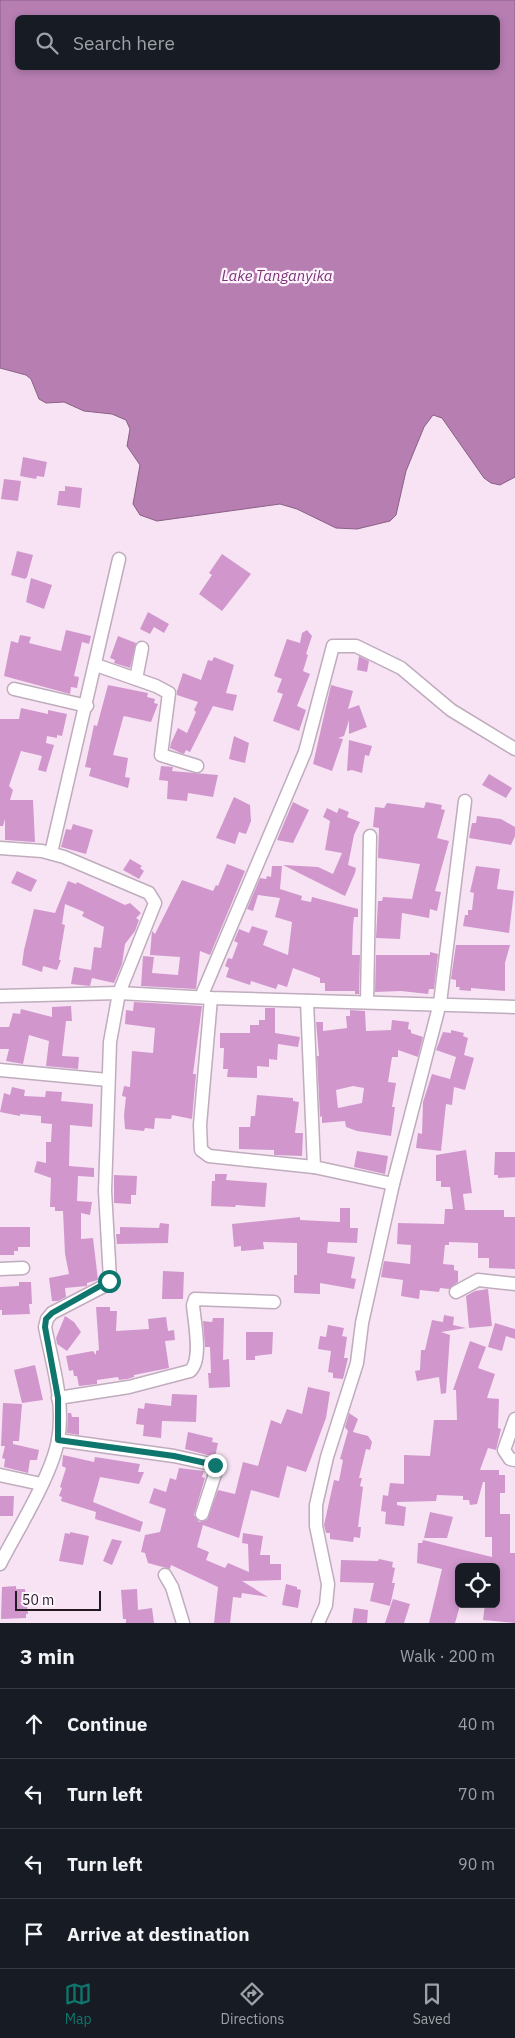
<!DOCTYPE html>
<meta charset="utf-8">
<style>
body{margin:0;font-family:"IBM Plex Sans",sans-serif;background:#20242c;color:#f1f3f6}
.controls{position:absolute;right:15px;bottom:15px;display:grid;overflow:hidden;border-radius:8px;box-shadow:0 2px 8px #0003}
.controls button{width:45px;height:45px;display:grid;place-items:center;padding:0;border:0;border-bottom:1px solid #363941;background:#171b24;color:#f1f3f6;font:25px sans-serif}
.scale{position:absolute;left:15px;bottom:12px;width:86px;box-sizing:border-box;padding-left:5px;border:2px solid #211b21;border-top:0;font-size:14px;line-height:18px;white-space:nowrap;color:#211b21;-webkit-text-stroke:4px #fff3fe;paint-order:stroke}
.stop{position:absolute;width:15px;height:15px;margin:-11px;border:4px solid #0f766e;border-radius:50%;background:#fff}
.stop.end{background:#0f766e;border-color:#fff;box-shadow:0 1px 5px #0008}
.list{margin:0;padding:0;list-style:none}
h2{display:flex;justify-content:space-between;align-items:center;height:65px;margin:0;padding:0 20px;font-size:21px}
h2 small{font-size:16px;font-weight:400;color:#9ea1a6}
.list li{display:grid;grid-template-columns:32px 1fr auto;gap:15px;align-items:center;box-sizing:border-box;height:70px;padding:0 20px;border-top:1px solid #363941}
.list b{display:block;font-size:19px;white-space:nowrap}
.list em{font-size:16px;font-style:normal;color:#9ea1a6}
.icon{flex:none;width:28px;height:28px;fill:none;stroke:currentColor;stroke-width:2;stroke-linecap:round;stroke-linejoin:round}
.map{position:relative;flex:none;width:515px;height:1623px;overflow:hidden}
.search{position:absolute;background:#171b24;box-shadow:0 2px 8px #0003;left:15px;right:15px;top:15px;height:55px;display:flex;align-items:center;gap:12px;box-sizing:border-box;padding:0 18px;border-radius:8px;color:#9ea1a6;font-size:19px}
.sheet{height:345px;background:#171b24}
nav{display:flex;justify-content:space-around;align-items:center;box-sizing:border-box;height:70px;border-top:1px solid #363941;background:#171b24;font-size:14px;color:#9ea1a6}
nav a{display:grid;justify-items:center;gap:2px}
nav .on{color:#0f766e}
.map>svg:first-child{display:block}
.water{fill:#b77eb2;stroke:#8a6086;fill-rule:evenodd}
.building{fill:#d197cd;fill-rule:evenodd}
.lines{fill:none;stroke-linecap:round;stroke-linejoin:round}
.minor-casing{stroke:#bfacbd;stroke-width:15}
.minor{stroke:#fff;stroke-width:12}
.route{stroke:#0f766e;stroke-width:6}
.labels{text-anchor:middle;stroke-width:4.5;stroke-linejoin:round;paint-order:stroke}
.water-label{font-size:15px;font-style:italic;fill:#793476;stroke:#fff3fe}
</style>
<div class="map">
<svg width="515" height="1623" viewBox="0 0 515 1623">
<rect width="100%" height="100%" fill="#f7e3f4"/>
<!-- water -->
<path class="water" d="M 0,0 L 515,0 L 515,477 L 500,485 L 491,483 L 484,478 L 442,418 L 433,415 L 424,427 L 406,471 L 396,515 L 390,521 L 357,529 L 336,528 L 297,509 L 280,504 L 157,521 L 140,515 L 133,504 L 140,465 L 127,446 L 130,429 L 126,420 L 112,414 L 84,411 L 64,402 L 46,403 L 39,399 L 31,379 L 26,375 L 0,368 ZM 18,18 L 498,18 L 498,68 L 18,68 Z"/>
<!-- building -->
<g class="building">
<polygon points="23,457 47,462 44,477 37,476 36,479 20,476"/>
<polygon points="4,479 21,481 18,501 1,499"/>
<polygon points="65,486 82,488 80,508 57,505 59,491 65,491"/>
<polygon points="17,551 33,555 27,577 25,579 11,575"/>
<polygon points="222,554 251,574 222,611 199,594 212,575 209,573"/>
<polygon points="31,578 52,585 44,609 26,602"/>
<polygon points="148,612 169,624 164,633 154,627 150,634 140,629"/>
<polygon points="66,630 91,636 89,644 82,642 74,676 79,677 77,688 71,687 70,694 4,676 11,641 18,643 20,635 31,637 29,643 61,651"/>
<polygon points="307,630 312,636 306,654 308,655 303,671 310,674 297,706 306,710 299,731 273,721 283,694 277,692 282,679 274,676 287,639 300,643 302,633"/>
<polygon points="118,636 136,643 130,668 114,663 115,660 110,658"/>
<polygon points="359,656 369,661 367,672 357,670"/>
<polygon points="214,657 234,665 226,693 237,695 233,711 213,706 190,752 186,750 184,754 181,753 170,748 171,743 178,728 187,733 196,712 194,710 198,702 177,695 177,691 183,673 201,680 208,660 212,661"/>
<polygon points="108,685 148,693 147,697 155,699 154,703 158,704 151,722 124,716 123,718 113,755 128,758 125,777 130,778 128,788 89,776 91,768 85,767 94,725 97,726"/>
<polygon points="331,685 353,691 348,709 359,705 367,727 349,734 349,720 344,736 338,738 343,739 332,771 313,764"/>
<polygon points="21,708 48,714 48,710 67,714 62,736 57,735 57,738 47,736 46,743 54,745 46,772 38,770 42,756 21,751 9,786 13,790 10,800 33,800 35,842 5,840 5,819 3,826 0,826 0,719 19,719"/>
<polygon points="234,736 249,743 245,763 229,759"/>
<polygon points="349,740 372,746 369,756 365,755 362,773 352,770 347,771"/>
<polygon points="161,766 173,767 172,771 218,775 213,797 188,793 187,801 167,799 168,781 159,780"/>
<polygon points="489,774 512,788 506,798 482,785"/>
<polygon points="234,797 250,805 251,821 246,834 239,832 235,844 216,838"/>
<polygon points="293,802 309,810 293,843 277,840"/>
<polygon points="426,802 442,805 441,809 445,810 437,838 449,841 435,891 441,892 437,911 430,909 429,918 402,913 400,939 376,938 378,901 382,901 383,897 412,899 420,864 378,858 379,828 373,827 375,807 384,808 387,803 424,808"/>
<polygon points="327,808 337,813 339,808 349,812 347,817 360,822 354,835 348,865 356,868 355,873 345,896 283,865 318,867 333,874 342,853 325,850 330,821 323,817"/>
<polygon points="477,816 501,819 515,827 515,836 511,845 469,838 472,823 476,823"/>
<polygon points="73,824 93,830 86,854 61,847 66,829 71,830"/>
<polygon points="130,859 142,866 140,868 144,871 139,879 123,870"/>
<polygon points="227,864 245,871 210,955 200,951 196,989 141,986 143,956 154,957 152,973 178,975 180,957 150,955 152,931 155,934 182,880 213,891 216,885 218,886"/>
<polygon points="272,866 282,866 280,889 302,896 301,900 311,902 312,897 358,909 358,917 354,917 353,926 352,955 360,955 359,994 355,994 355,991 325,991 325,983 320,983 320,978 293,968 287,987 278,984 276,989 251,981 250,985 226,977 229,968 225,966 228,958 232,959 238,943 234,941 239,929 249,933 252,926 268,931 263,945 288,955 292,922 275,917 280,898 258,895 253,911 247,909 260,878 266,879 267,876 271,877"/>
<polygon points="476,866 500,869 497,889 514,891 509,933 463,926 465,915 468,915 468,910 472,910 474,893 470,892"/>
<polygon points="17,871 37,880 31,892 11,883"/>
<polygon points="68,881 76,884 77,882 125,905 130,903 141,913 136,918 139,920 135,931 125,944 122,964 114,983 92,978 90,986 71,984 74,967 91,970 94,947 101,948 104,927 82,916 84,912 65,904 62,924 65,925 59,960 61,960 57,970 43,966 42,972 22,965 24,950 34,909 55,913"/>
<polygon points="456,945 510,945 505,963 505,991 471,988 471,991 459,990 460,987 456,987 456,980 451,979"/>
<polygon points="430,952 438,954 434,989 429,989 428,994 401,991 375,992 376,955 430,955"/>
<polygon points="134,1002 202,1006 193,1074 196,1074 192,1119 172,1115 171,1119 155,1118 154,1129 145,1128 144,1131 125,1129 124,1115 126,1097 122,1096 124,1086 130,1087 132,1051 153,1053 155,1028 125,1024 126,1010 133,1011"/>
<polygon points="71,1006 72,1021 66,1021 62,1056 79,1057 78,1069 46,1066 49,1041 29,1035 23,1064 6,1061 9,1049 0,1049 0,1027 9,1027 13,1013 20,1014 21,1009 52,1017 52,1007"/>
<polygon points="265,1008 275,1008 275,1033 300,1037 298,1047 278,1044 277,1060 269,1059 269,1067 257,1066 257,1078 227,1077 228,1069 223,1069 224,1048 220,1048 220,1033 250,1033 250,1025 259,1025 259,1020 265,1020"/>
<path d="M 350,1010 L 365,1011 L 366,1031 L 391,1030 L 392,1020 L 409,1022 L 408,1029 L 411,1030 L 411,1033 L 423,1037 L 418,1057 L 398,1050 L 398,1057 L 392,1057 L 388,1082 L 396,1083 L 392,1107 L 395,1107 L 391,1136 L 357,1131 L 346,1127 L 345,1121 L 322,1123 L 322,1116 L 320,1117 L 317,1056 L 319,1056 L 316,1022 L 323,1022 L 323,1031 L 347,1028 L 346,1016 L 350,1016 ZM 353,1086 L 364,1088 L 362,1103 L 338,1108 L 336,1090 Z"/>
<polygon points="451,1030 464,1033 463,1036 468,1038 464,1055 474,1058 465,1090 454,1087 452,1105 446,1104 441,1151 416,1148 418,1133 422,1134 423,1102 432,1074 450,1079 456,1057 436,1050 443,1032 451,1033"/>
<polygon points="12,1087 25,1090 24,1096 45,1097 46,1091 62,1092 61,1101 93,1104 92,1127 70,1125 69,1166 94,1168 94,1177 78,1176 77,1201 92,1202 90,1215 81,1213 81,1239 93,1238 98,1280 87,1283 87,1286 65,1288 66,1297 58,1301 52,1301 49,1278 69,1274 65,1254 63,1211 55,1211 55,1207 50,1207 51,1178 34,1172 37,1161 46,1163 46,1142 51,1142 52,1124 41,1123 41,1116 20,1114 20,1116 0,1112 4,1093 10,1095"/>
<polygon points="257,1095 293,1098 293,1101 299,1102 295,1133 303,1133 302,1156 274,1155 274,1150 239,1149 239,1127 250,1127 251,1116 255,1116"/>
<polygon points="466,1150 472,1193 463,1194 465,1210 504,1210 504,1217 515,1217 515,1269 489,1268 489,1258 478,1258 478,1243 449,1242 449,1245 445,1245 443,1264 454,1265 454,1270 458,1271 458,1282 449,1289 440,1288 439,1292 420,1290 419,1299 401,1296 403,1280 381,1277 384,1261 410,1264 411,1245 397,1244 398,1223 444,1224 445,1209 453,1209 450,1187 441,1187 441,1181 436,1181 436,1155"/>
<polygon points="357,1151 388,1156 385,1174 354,1167"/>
<polygon points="495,1152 515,1152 515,1177 498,1178 498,1175 494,1175"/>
<polygon points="215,1174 227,1174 226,1180 267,1183 265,1207 236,1205 235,1207 211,1206 212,1181 215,1181"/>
<polygon points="114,1175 137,1176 136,1195 131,1195 131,1204 114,1203"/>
<polygon points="340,1208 350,1208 350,1228 358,1228 357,1243 328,1242 327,1253 355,1257 351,1278 356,1279 354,1289 320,1283 320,1294 294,1293 294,1275 297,1275 297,1243 263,1242 264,1249 241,1251 241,1246 234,1247 232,1224 300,1217 300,1220 340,1222"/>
<polygon points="160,1223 169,1224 168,1243 117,1244 116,1234 120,1234 120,1227 159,1228"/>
<polygon points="0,1227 30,1227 30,1247 18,1247 18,1251 14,1251 14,1255 0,1255"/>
<polygon points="163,1271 184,1272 183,1299 162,1299"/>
<polygon points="19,1282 31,1282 32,1304 29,1304 30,1314 2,1315 2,1310 0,1310 0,1287 19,1286"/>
<polygon points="488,1289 492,1326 469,1328 466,1296 475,1291"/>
<polygon points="96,1307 110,1307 110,1311 117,1311 116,1331 149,1329 148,1319 166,1317 168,1331 174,1330 175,1340 165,1341 169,1368 134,1375 134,1377 127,1379 119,1380 118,1377 97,1380 97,1384 79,1386 77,1376 74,1376 73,1370 69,1371 66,1356 93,1351 96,1355 96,1351 99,1350"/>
<polygon points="444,1315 454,1317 453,1325 466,1328 441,1332 450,1335 446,1393 441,1394 439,1377 417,1381 415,1371 420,1370 421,1350 425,1350 432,1320 443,1322"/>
<polygon points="65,1316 74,1322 81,1332 67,1351 57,1344 56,1338"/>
<polygon points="213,1318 224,1318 223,1360 229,1359 230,1387 209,1388 208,1373 211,1373 210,1347 205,1347 203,1321 212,1322"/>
<polygon points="495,1323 515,1329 515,1339 506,1336 502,1351 488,1347"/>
<polygon points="328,1325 344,1328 342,1336 347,1337 344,1358 348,1358 343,1379 333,1378 333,1373 328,1372 331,1351 318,1349 320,1336 326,1337"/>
<polygon points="246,1332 273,1332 272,1354 255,1356 255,1360 246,1360"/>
<polygon points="470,1341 486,1347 478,1368 495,1374 487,1398 499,1399 498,1428 501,1429 496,1450 488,1448 480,1470 499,1470 499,1475 505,1475 505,1493 500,1493 500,1514 510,1514 510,1553 515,1553 515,1623 483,1620 485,1604 496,1604 496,1567 459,1567 459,1609 455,1623 429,1623 442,1569 417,1563 418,1543 422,1543 423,1540 492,1557 492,1537 485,1537 485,1482 483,1482 477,1504 470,1505 469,1500 463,1500 463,1496 437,1495 436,1501 397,1502 397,1505 406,1507 404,1526 385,1524 386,1512 381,1511 383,1495 388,1496 390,1483 404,1484 404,1455 430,1456 434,1420 457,1420 456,1390 453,1390"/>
<polygon points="35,1365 43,1400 22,1403 14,1370"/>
<polygon points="308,1387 330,1392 326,1418 306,1472 287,1466 279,1498 251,1490 239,1538 203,1525 197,1547 209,1552 206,1560 225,1568 228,1563 249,1572 248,1544 242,1543 243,1533 263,1536 260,1555 270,1555 270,1564 281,1564 281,1580 242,1581 268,1597 242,1593 241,1598 233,1597 230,1623 214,1623 218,1587 171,1565 170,1569 148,1563 145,1553 141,1552 145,1535 160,1532 166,1509 149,1503 154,1488 166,1492 170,1478 176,1480 179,1468 204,1471 202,1477 205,1478 194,1515 199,1522 207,1520 218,1490 235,1494 243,1462 258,1466 271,1420 281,1424 287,1409 302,1414"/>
<polygon points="172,1394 197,1395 196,1422 162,1421 161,1438 143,1436 144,1425 136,1424 138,1408 144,1409 145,1403 171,1406"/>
<polygon points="3,1403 22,1404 19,1441 13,1441 13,1444 39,1450 37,1460 30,1460 28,1473 4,1467 5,1459 2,1458 5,1446 1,1446"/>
<polygon points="68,1413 71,1413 72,1417 79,1417 79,1435 67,1433"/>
<polygon points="349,1413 358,1419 353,1432 368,1436 372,1442 370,1450 366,1449 359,1478 362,1478 360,1486 363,1487 358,1527 361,1527 360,1538 354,1537 353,1542 330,1539 330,1533 326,1533 324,1525 334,1480 339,1481 343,1460 340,1459 348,1431 345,1427"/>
<polygon points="188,1432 213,1438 212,1442 218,1443 215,1457 185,1449"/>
<polygon points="63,1455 94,1462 95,1457 140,1464 138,1472 144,1472 139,1484 100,1477 93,1502 143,1522 140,1532 95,1519 96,1512 61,1501 62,1497 59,1496 62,1488 60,1487 66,1468 62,1466"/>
<polygon points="0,1496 14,1496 13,1516 0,1516"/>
<polygon points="430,1512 453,1517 447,1538 424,1538"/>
<polygon points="70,1532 89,1536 83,1565 59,1561 65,1533 70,1534"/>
<polygon points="112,1539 122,1541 112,1565 103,1561"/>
<polygon points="379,1559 393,1562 392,1567 395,1568 392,1583 395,1583 390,1606 370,1601 374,1583 340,1582 341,1560 378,1561"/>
<polygon points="286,1584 297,1587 297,1589 301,1590 298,1608 282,1605"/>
<polygon points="16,1586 16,1589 25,1589 28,1614 26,1614 26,1618 1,1619 2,1587"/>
<polygon points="137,1589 138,1610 152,1608 154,1623 126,1623 126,1619 123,1619 121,1590"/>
<polygon points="393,1599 410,1604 404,1623 385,1623"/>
<polygon points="354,1608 368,1610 367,1623 352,1623"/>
</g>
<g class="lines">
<!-- minor casing -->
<g class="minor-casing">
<g id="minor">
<polyline points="96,665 156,686 169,693 161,755 197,766"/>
<polyline points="136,679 142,648"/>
<polyline points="14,689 87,706"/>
<path d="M 0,848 L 42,851 L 64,857 L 149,893 L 155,903 L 119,993 L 110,1042 L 105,1191 L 110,1279 L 106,1285 L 52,1313 L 47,1319 L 45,1327 C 52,1362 65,1404 58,1440 C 52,1475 17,1531 0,1564"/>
<polyline points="51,853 119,559"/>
<polyline points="0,996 119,993 211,998 515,1007"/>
<polyline points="201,997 305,752 333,646 356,646 401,668 451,710 515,749"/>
<polyline points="211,998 200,1125 201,1150 209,1156 314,1167"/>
<polyline points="307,1001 314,1167 393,1184"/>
<polyline points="367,1002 370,836"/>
<polyline points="0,1070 108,1080"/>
<polyline points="0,1269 23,1268"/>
<polyline points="456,1292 478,1280 515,1284"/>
<path d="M 58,1398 L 129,1387 L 190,1371 C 203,1360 194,1320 193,1305 L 195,1299 L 274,1302"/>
<polyline points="515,1419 504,1450 510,1459 515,1460"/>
<polyline points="58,1440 174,1456 215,1465 216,1471 202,1514"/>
<polyline points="0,1475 41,1484"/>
<polyline points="165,1575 172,1587 183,1623"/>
<polyline points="318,1623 326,1605 328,1584 316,1526 316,1505 327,1457 357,1363 362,1323 393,1184 440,1003 465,801"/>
</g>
</g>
<!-- minor -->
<use href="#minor" class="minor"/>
</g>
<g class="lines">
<!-- route -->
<polyline class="route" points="109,1281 52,1313 46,1319 45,1327 58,1398 58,1440 174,1456 215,1465"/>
</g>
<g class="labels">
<!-- water labels -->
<g class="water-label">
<text x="277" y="281">Lake Tanganyika</text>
</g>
</g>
</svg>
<div class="controls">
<button><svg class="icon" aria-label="locate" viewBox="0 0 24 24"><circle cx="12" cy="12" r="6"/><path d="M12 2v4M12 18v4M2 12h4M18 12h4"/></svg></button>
</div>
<div class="scale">50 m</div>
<div class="stop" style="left:109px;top:1281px"></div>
<div class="stop end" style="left:215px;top:1465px"></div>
<div class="search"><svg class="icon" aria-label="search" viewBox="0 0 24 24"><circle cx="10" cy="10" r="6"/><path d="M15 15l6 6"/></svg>Search here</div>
</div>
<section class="sheet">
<h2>3 min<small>Walk · 200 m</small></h2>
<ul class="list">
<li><svg class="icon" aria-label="ahead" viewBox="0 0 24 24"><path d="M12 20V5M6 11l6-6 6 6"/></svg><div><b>Continue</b></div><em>40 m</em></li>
<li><svg class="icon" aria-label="left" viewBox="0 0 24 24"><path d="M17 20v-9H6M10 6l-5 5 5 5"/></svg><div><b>Turn left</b></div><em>70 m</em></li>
<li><svg class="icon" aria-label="left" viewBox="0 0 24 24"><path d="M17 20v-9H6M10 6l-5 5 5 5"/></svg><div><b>Turn left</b></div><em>90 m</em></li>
<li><svg class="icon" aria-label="arrive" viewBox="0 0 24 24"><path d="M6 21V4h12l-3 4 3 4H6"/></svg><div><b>Arrive at destination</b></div></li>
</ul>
</section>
<nav>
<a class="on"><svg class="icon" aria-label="map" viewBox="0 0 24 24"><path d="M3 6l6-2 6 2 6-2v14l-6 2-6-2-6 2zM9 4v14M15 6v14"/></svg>Map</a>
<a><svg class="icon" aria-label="directions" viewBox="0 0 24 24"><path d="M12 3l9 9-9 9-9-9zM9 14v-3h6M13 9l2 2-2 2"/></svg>Directions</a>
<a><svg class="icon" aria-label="saved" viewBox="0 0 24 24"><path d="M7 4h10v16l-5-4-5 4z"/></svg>Saved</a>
</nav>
